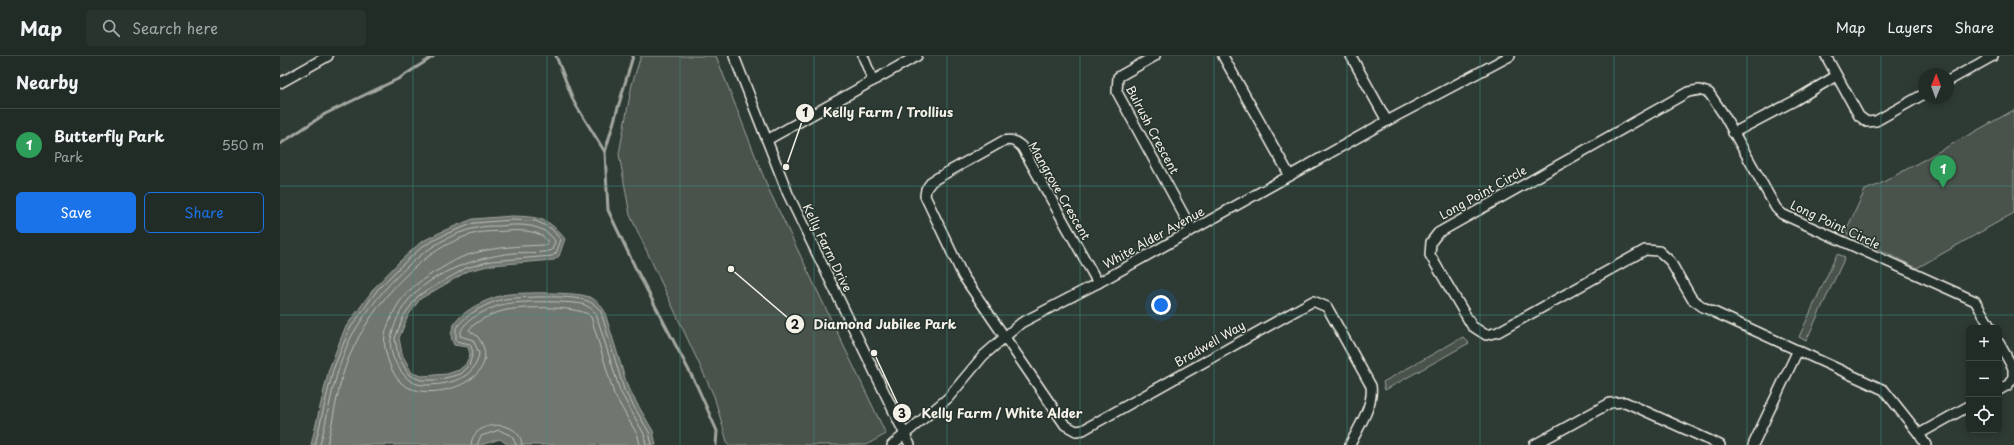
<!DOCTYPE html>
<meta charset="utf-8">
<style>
body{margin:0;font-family:"Playpen Sans",sans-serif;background:#2a342f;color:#f1f3f6}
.controls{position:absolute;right:12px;bottom:12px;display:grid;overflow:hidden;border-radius:6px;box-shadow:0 2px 10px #0003}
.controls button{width:36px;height:36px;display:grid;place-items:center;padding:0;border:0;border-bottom:1px solid #3f4844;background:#222c27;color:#f1f3f6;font:20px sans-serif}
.compass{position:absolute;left:1638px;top:12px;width:36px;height:36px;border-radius:50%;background:#222c27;box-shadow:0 2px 10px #0003;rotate:1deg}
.you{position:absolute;left:881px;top:249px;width:14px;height:14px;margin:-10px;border:3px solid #fff;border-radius:50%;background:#1a73e8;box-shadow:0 0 0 6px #1a73e833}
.badge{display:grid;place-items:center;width:26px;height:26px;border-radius:50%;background:#1a73e8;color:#fff;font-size:13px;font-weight:700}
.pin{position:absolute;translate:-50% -33px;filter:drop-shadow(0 1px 2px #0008)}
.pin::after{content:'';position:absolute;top:21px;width:14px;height:12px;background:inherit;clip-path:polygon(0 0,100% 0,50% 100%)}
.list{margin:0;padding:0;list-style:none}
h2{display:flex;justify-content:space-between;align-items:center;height:52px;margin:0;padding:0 16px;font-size:17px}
h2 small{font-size:13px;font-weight:400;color:#a2a7a7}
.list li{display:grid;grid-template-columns:26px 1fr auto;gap:12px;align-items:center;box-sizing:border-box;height:72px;padding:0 16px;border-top:1px solid #3f4844}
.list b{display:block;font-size:15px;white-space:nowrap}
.list p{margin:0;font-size:13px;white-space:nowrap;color:#a2a7a7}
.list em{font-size:13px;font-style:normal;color:#a2a7a7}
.actions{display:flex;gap:8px;padding:12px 16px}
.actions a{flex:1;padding:9px 0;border:1px solid #1a73e8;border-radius:6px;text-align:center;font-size:14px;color:#1a73e8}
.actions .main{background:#1a73e8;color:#fff}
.icon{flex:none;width:22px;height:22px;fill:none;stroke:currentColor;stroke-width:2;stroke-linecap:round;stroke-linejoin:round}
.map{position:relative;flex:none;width:1734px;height:389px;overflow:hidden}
header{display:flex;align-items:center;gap:24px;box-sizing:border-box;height:56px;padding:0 20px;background:#222c27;border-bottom:1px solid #3f4844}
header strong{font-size:19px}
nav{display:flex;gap:22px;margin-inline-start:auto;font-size:14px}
.search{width:280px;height:36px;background:#2a342f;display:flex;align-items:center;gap:10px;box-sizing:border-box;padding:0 14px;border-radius:6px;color:#a2a7a7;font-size:15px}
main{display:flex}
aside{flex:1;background:#222c27}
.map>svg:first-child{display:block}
.green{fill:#48524c;stroke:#9ea29a}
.water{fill:#6f7770;stroke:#a4a8a0}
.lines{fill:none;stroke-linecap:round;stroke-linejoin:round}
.shore{stroke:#bfc0b8;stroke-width:1}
.stream{stroke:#a4a8a0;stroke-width:3}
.minor-casing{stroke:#f4f1e8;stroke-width:12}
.minor{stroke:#26332d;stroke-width:9}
.grid{fill:none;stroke:#3d8f86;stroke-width:1;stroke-opacity:0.55}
.labels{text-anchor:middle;stroke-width:3;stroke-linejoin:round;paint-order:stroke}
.street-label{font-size:12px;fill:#f4f1e8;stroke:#26332d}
.leader{fill:none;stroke:#f4f1e8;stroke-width:1.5}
.callout-dot{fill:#f4f1e8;stroke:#26332d;stroke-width:1.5}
.mark-label{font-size:12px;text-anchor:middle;font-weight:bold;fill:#111}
.callout-label{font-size:13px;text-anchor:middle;font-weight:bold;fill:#f4f1e8;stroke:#26332d;stroke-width:3;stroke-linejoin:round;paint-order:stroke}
</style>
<header>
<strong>Map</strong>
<div class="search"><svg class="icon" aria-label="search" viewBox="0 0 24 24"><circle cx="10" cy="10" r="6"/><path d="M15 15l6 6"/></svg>Search here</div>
<nav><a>Map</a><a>Layers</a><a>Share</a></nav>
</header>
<main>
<aside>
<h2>Nearby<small></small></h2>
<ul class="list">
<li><span class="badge" style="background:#2e9e5b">1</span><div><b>Butterfly Park</b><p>Park</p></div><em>550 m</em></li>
</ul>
<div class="actions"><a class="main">Save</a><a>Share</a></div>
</aside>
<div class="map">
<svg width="1734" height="389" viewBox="0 0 1734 389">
<rect width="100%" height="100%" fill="#2e3b34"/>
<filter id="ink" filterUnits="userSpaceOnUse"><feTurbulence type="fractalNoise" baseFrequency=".025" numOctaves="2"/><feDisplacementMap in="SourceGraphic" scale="8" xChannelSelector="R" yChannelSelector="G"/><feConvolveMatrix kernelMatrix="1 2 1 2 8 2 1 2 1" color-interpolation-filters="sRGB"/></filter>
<g filter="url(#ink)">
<!-- green -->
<g class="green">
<polygon points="361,0 436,0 488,132 606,378 586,389 448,389 434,340 350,159 339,98 352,28"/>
<polygon points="1734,54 1734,157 1637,212 1565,177 1585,134 1598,129"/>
<polygon points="1557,198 1565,201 1526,285 1519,281"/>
<polygon points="1183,281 1189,287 1105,334 1103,326"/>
</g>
<!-- water -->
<path class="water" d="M 232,160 C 258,161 268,161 285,183 L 279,200 L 274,204 L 212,209 L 188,215 L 140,243 L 128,260 L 119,282 L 122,298 L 132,317 L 142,320 L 167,318 L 179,314 L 186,308 L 190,298 L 188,291 L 174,289 C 160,263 203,244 223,239 C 236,236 293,236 306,240 C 315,242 319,247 324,254 L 348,332 L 373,375 L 376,389 L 228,389 L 220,383 L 201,389 L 31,389 L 49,313 L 65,272 L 95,231 L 119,206 L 141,186 L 165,174 L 193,163 Z"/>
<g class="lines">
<!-- shore -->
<g class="shore">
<path d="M 35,389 L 53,314 L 69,274 L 98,233 L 122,209 L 143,190 L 166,178 L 194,167 L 232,164 L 256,165 L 272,173 L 281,184 L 276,197 L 272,200 L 211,205 L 186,212 L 138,240 L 124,259 L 115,282 L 118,300 L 129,319 L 141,324 L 157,324 L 181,318 L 189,310 L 193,296 L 190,288 L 176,285 L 176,272 C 186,258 208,246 225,243 C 241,241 289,239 304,244 C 312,246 317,250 321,256 L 344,334 L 369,376 L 372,389"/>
<path d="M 40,389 C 47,365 50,339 58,315 C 62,303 67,287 74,276 C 99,234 146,182 196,172 C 203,170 212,170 220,170 C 239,168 263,167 275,185 L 272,194 C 261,198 245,196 233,197 C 191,202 134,221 117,263 C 110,281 107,292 117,309 C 124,320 130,329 145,329 C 166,329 196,324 199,297 L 193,284 L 180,280 C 180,264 211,251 225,248 C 239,245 287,245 302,248 C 308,250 313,253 316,258 L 340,335 L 364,378 L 366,389"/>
<path d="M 47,389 C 53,366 56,341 63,318 C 80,262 137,191 197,177 C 206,175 217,176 227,175 C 239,174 264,174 268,187 L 266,189 C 239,190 208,191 182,201 C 172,205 163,212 153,217 C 135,228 120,240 112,260 C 107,271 103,279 105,292 C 107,303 113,322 124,329 C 151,348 224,324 200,284 C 198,279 193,278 189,274 C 195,265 215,256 227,254 C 241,251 303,249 311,261 L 334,338 L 358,380 L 360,389"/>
<path d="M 191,389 C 192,363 241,362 242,389"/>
<polyline points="197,389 201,380 219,374 232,380 236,389"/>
</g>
<!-- stream -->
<g class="stream">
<polyline points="276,0 294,46 325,96"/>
<polyline points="353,0 325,96 328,154 355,211 417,330 437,375 436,389"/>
<polyline points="0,88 45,58 120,22 154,0"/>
</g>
<!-- minor casing -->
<g class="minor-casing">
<g id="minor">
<polyline points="454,0 508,138 630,389"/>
<polyline points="583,0 593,25"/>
<polyline points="875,0 838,21 837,36 912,174"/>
<polyline points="943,0 1010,120"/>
<polyline points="1071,0 1107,65"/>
<polyline points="1546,0 1579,60 1587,66 1596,65 1644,38"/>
<polyline points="1668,25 1713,0"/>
<polyline points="0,27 48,0"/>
<polyline points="1453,77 1514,45 1556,20"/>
<polyline points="487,84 637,0"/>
<path d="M 818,227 L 742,91 C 735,85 732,83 723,85 L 652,125 L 646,133 L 645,140 L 683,220 L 785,369 L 796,375 L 803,374 L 1033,245 L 1047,251 L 1091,330 C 1094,349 1078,372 1070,389"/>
<polyline points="1719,287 1733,312 1733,322 1728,329 1719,334"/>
<polyline points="1639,378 1689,350"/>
<polyline points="612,389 668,342 703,300 741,267 818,227 1107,65 1230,0"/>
<polyline points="1254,389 1330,347 1345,346 1440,389"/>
<polyline points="1473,389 1518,294"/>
<polyline points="1646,389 1639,378 1604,334 1423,251 1412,243 1390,205 1379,195 1365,194 1218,276 1206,279 1192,270 1150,199 1151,186 1158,177 1408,36 1419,34 1429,37 1444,59 1496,152 1502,158 1695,245 1711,272"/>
</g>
</g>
<!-- minor -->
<use href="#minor" class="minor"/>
</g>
</g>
<!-- grid -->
<path class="grid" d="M 133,0 L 133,389M 267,0 L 267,389M 400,0 L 400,389M 534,0 L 534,389M 667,0 L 667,389M 800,0 L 800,389M 934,0 L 934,389M 1067,0 L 1067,389M 1200,0 L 1200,389M 1334,0 L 1334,389M 1467,0 L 1467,389M 1601,0 L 1601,389M 0,130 L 1734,130M 0,259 L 1734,259"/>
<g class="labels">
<!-- street labels -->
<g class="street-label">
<text transform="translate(872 74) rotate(62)" y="4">Bulrush Crescent</text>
<text transform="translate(779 135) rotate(60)" y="4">Mangrove Crescent</text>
<text transform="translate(1203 137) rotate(-29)" y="4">Long Point Circle</text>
<text transform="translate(1555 169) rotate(25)" y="4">Long Point Circle</text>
<text transform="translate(874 182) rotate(-29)" y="4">White Alder Avenue</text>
<text transform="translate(547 192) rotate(64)" y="4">Kelly Farm Drive</text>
<text transform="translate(930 288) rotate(-30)" y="4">Bradwell Way</text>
</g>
</g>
<!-- callouts -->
<path class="leader" d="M506 111L525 57M451 213L515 268M594 297L622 357"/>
<g class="callout-dot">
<circle cx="506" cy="111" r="4"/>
<circle cx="451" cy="213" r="4"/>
<circle cx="594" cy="297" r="4"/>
<circle cx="525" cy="57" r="10"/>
<circle cx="515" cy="268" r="10"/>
<circle cx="622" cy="357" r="10"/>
</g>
<g class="mark-label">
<text x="525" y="61">1</text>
<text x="515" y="273">2</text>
<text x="622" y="362">3</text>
</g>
<g class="callout-label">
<text x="608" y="61">Kelly Farm / Trollius</text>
<text x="605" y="273">Diamond Jubilee Park</text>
<text x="722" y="362">Kelly Farm / White Alder</text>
</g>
</svg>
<div class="controls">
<button>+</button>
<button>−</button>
<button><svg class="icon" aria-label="locate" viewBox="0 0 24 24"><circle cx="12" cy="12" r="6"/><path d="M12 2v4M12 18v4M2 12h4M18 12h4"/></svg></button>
</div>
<svg class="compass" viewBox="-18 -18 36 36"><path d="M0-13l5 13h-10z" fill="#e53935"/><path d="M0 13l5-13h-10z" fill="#a2a7a7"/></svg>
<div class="you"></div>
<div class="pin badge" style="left:1663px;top:132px;background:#2e9e5b">1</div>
</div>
</main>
